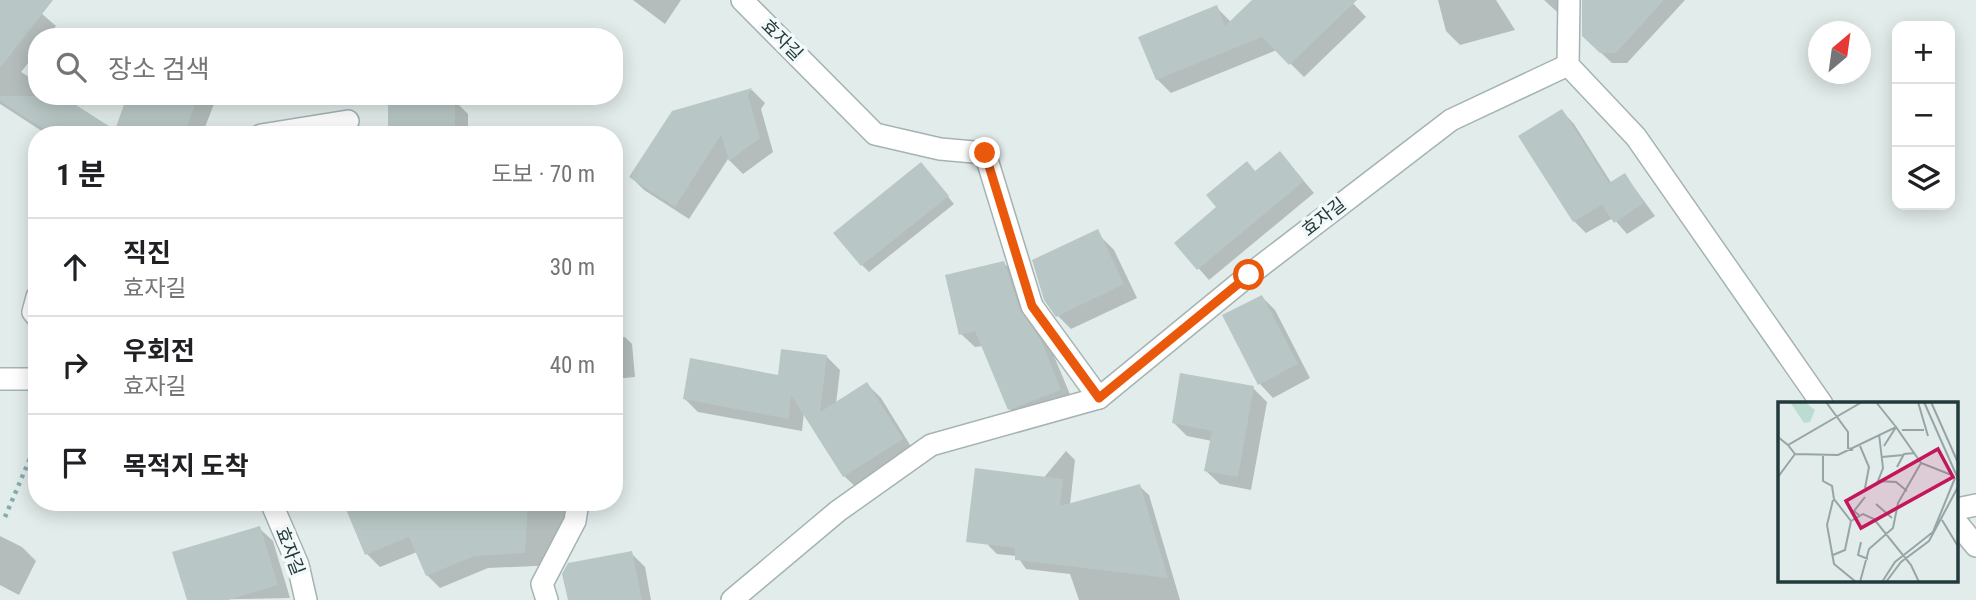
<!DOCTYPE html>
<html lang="ko">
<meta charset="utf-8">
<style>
body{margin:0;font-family:"Roboto Condensed","Noto Sans KR",sans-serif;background:#f2f2f2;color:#202124}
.controls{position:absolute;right:21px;top:21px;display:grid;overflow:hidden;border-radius:14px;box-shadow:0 4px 18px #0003}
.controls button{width:63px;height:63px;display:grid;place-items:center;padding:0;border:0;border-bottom:2px solid #e0e0e0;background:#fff;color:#202124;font:35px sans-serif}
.compass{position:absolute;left:1808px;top:21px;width:63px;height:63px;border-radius:50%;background:#fff;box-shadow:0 4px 18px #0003;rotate:29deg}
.stop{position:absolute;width:21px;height:21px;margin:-16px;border:5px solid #ea580c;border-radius:50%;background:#fff}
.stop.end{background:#ea580c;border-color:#fff;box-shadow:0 2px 7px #0008}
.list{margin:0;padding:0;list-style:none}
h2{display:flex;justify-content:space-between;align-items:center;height:91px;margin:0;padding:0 28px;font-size:30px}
h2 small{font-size:23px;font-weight:400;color:#757577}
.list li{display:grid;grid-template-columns:46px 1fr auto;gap:21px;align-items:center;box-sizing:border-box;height:98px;padding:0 28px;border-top:2px solid #e0e0e0}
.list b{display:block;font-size:26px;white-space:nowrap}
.list p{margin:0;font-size:23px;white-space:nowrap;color:#757577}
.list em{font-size:23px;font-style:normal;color:#757577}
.icon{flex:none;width:38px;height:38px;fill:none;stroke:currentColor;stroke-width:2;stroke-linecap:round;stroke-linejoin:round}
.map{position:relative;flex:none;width:1976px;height:600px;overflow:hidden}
.search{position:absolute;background:#fff;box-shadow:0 4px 18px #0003;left:28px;top:28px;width:595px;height:77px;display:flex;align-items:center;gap:18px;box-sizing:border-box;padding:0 24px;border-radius:28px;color:#757577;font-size:26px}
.panel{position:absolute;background:#fff;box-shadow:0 4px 18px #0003;left:28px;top:126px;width:595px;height:385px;border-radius:28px}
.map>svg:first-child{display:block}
.shadow{fill:#0003}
.building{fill:#b8c7c5}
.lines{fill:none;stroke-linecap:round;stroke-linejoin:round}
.minor-casing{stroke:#a5b3b3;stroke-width:24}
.path{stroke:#84acaf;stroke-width:4.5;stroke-dasharray:3.5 5;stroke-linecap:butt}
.minor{stroke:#fff;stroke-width:21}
.route{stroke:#ea580c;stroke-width:9}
.labels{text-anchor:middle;stroke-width:7;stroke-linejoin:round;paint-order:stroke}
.street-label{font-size:18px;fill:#233a3d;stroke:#f3f8f8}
.inset-road{fill:none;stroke:#96a5a5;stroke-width:2}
.view{fill:#c2185b;fill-opacity:0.15;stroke:#c2185b;stroke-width:3.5}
.inset-edge{fill:none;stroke:#233a3d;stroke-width:3.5}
</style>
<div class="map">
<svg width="1976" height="600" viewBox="0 0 1976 600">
<rect width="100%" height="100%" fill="#e2eceb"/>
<!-- shadow -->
<g class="shadow">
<polygon points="0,0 26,0 56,26 48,37 37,37 37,52 21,72 37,82 37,96 116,133 129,96 217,96 202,135 48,135 0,104"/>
<polygon points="633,0 681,0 665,24"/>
<polygon points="1255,0 1350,0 1366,17 1304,77 1277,50 1171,93 1157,79 1216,7 1231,22"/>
<polygon points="1438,0 1496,0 1515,30 1460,45 1446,31"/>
<polygon points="1544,0 1576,0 1567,21"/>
<polygon points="1584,0 1685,0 1627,63 1612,63 1595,47"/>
<polygon points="752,90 765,103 761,109 773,152 743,174 728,159 689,219 644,190 631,177 673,112"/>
<polygon points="455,101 468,114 468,135 389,135"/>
<polygon points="1562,111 1574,124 1612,184 1625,175 1655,216 1627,234 1613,218 1586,233 1574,221"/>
<polygon points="1280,153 1314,193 1209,280 1177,244"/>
<polygon points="928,172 954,204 869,272 862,265"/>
<polygon points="1100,236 1114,250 1137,298 1071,329 1057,315"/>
<polygon points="1004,263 1017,276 1033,326 1054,356 1074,404 1023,422 1010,409 983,346 975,347 961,334"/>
<polygon points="1262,297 1275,310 1310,378 1273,398 1260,384 1230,326"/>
<polygon points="625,337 632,344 635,377 614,379 614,338"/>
<polygon points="826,356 840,370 836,404 867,384 881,398 915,453 858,489 844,476 804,412 802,431 698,412 685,399 780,377"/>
<polygon points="1253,388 1267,402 1251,490 1220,484 1206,471 1212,441 1187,436 1174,423"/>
<polygon points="1066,451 1075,460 1070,505 1139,486 1149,495 1180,600 1079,600 1070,574 1026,569 1017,556 997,554 988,545"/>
<polygon points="352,502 572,502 557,565 488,568 440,588 427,575 417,552 380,567 367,554"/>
<polygon points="259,528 273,541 290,598 189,600"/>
<polygon points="0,536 22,547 36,561 19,595 0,585"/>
<polygon points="631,553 645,567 651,600 569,600"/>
</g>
<!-- building -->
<g class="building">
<polygon points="0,0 53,0 0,68"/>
<polygon points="1252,0 1357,0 1289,65 1262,37 1156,80 1138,37 1217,5 1225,26"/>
<polygon points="1582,0 1664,0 1616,53 1600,53 1582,36"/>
<polygon points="752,88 748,95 760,138 729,161 721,135 675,207 629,177 672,111"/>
<polygon points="0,96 62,96 115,130 127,96 198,96 184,135 53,135 0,101"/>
<polygon points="388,98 455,99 455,135 388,135"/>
<polygon points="1562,109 1609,183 1625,173 1644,203 1614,223 1602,205 1573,222 1518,136"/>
<polygon points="1280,151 1304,181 1197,270 1174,243 1216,207 1206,195 1247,161 1255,171"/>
<polygon points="921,162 949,196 861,266 833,233"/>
<polygon points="1098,229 1124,284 1056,317 1044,300 1032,260"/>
<polygon points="1004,261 1020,310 1041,340 1061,390 1008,410 975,331 959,335 945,275"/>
<polygon points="1262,295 1298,364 1258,385 1222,315"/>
<polygon points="781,349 827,355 820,412 867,382 903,439 843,477 791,395 789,419 683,399 690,358 778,375"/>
<polygon points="1180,373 1254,386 1238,477 1204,471 1212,431 1172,423"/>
<polygon points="975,468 1063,479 1060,506 1140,484 1168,578 1015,560 1015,548 966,542"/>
<polygon points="343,502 528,502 525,553 474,556 426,576 409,537 365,555"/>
<polygon points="260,526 278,585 228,600 187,600 172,552"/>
<polygon points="632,551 642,600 568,600 562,574 568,563"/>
</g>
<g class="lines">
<!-- minor casing -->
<g class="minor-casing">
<g id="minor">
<polyline points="742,0 875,134 940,149 985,153 1032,306 1099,398"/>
<polyline points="1569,0 1568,65 1636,137 1822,404"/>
<polyline points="261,135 348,121"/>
<polyline points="37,297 33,312 37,317"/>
<polyline points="0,379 37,379"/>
<polyline points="271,502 298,565 306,600"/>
<polyline points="1957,509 1976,505"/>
<polyline points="1957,523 1976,546"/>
<polyline points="547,600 542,584 575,521 578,502"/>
<polyline points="732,600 838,511 931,445 1099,398 1249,275 1451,120 1568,65"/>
</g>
</g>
<!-- path -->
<polyline class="path" points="5,517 37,442"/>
<!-- minor -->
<use href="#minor" class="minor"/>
</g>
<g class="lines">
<!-- route -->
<polyline class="route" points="985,153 1032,306 1099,398 1249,275"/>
</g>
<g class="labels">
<!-- street labels -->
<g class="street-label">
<text transform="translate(782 40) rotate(45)" y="6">효자길</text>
<text transform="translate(1324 217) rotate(-38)" y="6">효자길</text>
<text transform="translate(290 551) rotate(69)" y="6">효자길</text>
</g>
</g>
<!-- overview -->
<g transform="translate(1778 402)">
<rect width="180" height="180" fill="#e2eceb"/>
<path d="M 12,0 L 27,0 L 37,8 L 32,20 L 26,21 Z" fill="#bcdcd1"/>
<path class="inset-road" d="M 48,0 L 70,30 L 70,46 L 75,48M 98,0 L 118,25 L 106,44M 140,0 L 150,34M 146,0 L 181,79M 153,0 L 181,63M 124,28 L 146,28M 101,32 L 105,66 L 100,79 L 118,80 L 129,89M 0,35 L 10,43 L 84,0M 10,43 L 17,52 L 60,53 L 118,25 L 143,61 L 176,74M 82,44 L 91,65 L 87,86M 45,54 L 45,79 L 54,84 L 56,97 L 73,119 L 85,112 L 96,117 L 133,163 L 141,180M 104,55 L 125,53M 119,65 L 126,52 L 137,51M 0,75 L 17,52M 55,98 L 49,123 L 56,162 L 78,180M 98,102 L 114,116M 82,114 L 76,109 L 87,95M 164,118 L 181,146M 83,140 L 80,153 L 90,157M 55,153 L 67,148 L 73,119M 82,180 L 91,147 L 115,126 L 120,101 L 143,61M 104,180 L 117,160 L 155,130 L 177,76M 108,180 L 123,160 L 151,139 L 181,83"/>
<path class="view" d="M 160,47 L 175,75 L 83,126 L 68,99 Z"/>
<rect width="180" height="180" class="inset-edge"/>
</g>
</svg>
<div class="controls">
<button>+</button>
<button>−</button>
<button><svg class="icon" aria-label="layers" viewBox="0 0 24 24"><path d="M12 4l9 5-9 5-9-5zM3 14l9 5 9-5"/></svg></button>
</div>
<svg class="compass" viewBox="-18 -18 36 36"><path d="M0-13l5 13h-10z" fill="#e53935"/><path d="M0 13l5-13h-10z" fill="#757577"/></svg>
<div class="stop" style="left:1249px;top:275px"></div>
<div class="stop end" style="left:985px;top:153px"></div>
<div class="search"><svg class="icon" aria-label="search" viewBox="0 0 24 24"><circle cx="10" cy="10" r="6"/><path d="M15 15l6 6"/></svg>장소 검색</div>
<section class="panel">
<h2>1 분<small>도보 · 70 m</small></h2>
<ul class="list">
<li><svg class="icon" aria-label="ahead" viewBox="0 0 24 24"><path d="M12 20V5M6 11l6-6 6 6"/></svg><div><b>직진</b><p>효자길</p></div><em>30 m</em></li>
<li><svg class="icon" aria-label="right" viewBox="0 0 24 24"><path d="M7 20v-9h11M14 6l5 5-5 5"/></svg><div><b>우회전</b><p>효자길</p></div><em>40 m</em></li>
<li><svg class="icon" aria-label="arrive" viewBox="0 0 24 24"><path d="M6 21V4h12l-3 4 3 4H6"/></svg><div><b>목적지 도착</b></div></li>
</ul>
</section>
</div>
